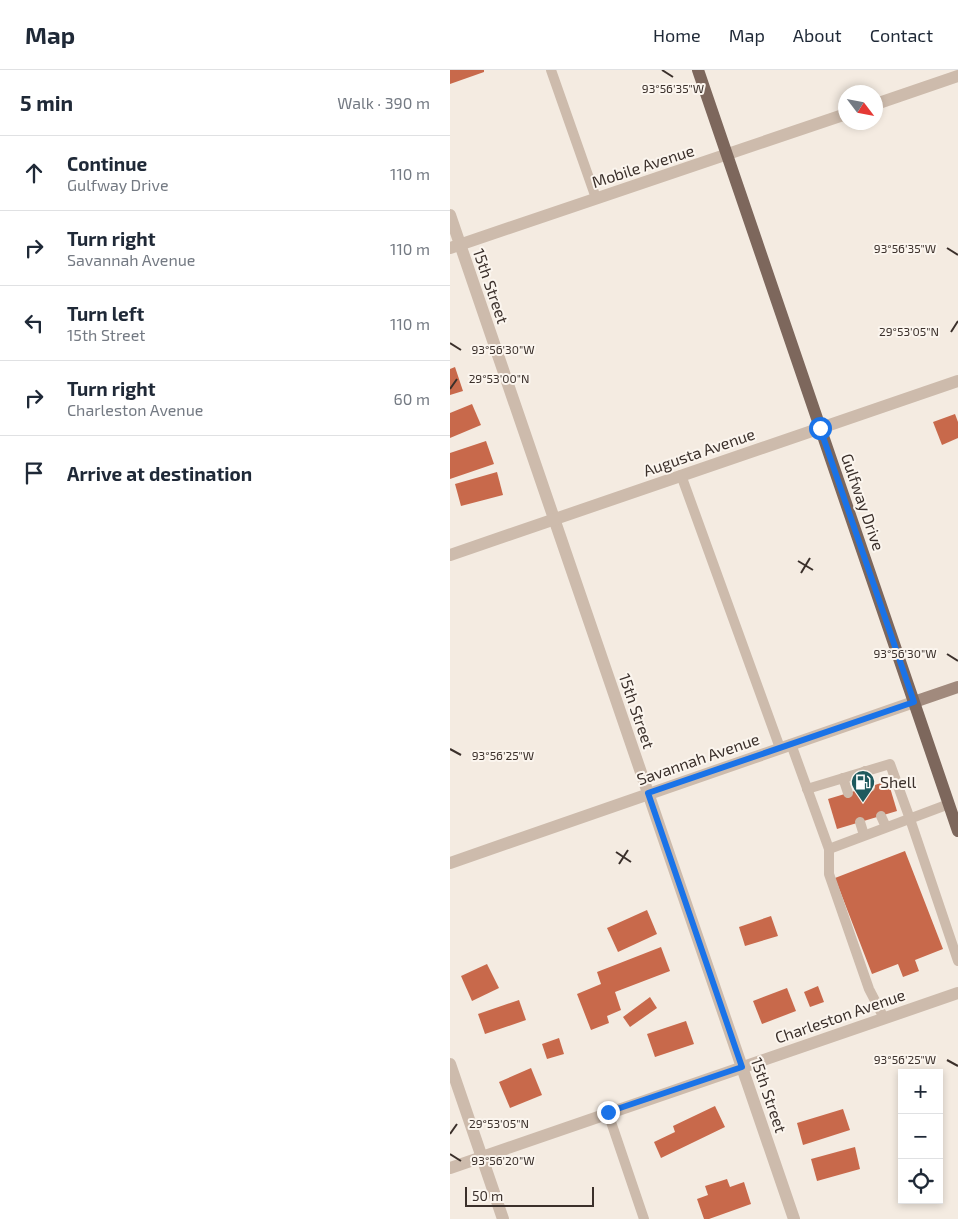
<!DOCTYPE html>
<meta charset="utf-8">
<style>
body{margin:0;font-family:"Exo 2",sans-serif;background:#f6f6f7;color:#1f2937}
.controls{position:absolute;right:15px;bottom:15px;display:grid;overflow:hidden;border-radius:0px;box-shadow:0 2px 8px #0003}
.controls button{width:45px;height:45px;display:grid;place-items:center;padding:0;border:0;border-bottom:1px solid #e0e1e3;background:#fff;color:#1f2937;font:25px sans-serif}
.compass{position:absolute;left:388px;top:15px;width:45px;height:45px;border-radius:50%;background:#fff;box-shadow:0 2px 8px #0003;rotate:122deg}
.scale{position:absolute;left:15px;bottom:12px;width:129px;box-sizing:border-box;padding-left:5px;border:2px solid #3b302b;border-top:0;font-size:14px;line-height:18px;white-space:nowrap;color:#3b302b;-webkit-text-stroke:4px #fbf5ee;paint-order:stroke}
.stop{position:absolute;width:15px;height:15px;margin:-11px;border:4px solid #1a73e8;border-radius:50%;background:#fff}
.stop.end{background:#1a73e8;border-color:#fff;box-shadow:0 1px 5px #0008}
.list{margin:0;padding:0;list-style:none}
h2{display:flex;justify-content:space-between;align-items:center;height:65px;margin:0;padding:0 20px;font-size:21px}
h2 small{font-size:16px;font-weight:400;color:#747a83}
.list li{display:grid;grid-template-columns:32px 1fr auto;gap:15px;align-items:center;box-sizing:border-box;height:75px;padding:0 20px;border-top:1px solid #e0e1e3}
.list b{display:block;font-size:19px;white-space:nowrap}
.list p{margin:0;font-size:16px;white-space:nowrap;color:#747a83}
.list em{font-size:16px;font-style:normal;color:#747a83}
.icon{flex:none;width:28px;height:28px;fill:none;stroke:currentColor;stroke-width:2;stroke-linecap:round;stroke-linejoin:round}
.map{position:relative;flex:none;width:508px;height:1149px;overflow:hidden}
header{display:flex;align-items:center;gap:30px;box-sizing:border-box;height:70px;padding:0 25px;background:#fff;border-bottom:1px solid #e0e1e3}
header strong{font-size:24px}
nav{display:flex;gap:28px;margin-inline-start:auto;font-size:18px}
main{display:flex}
aside{flex:1;background:#fff}
.map>svg:first-child{display:block}
.building{fill:#c8694b}
.lines{fill:none;stroke-linecap:round;stroke-linejoin:round}
.service{stroke:#cdbbac;stroke-width:10}
.minor{stroke:#cdbbac;stroke-width:12}
.tertiary{stroke:#cdbbac;stroke-width:12}
.secondary{stroke:#a18a7d;stroke-width:12}
.primary{stroke:#7d675c;stroke-width:12}
.route{stroke:#1a73e8;stroke-width:6}
.ticks{fill:none;stroke:#3b302b;stroke-width:2}
.labels{text-anchor:middle;stroke-width:4;stroke-linejoin:round;paint-order:stroke}
.street-label{font-size:16px;fill:#3b302b;stroke:#fbf5ee}
.poi-label{font-size:16px;fill:#3b302b;stroke:#fbf5ee;text-anchor:start}
.ticks-label{font-size:12px;text-anchor:middle;fill:#3b302b;stroke:#fbf5ee;stroke-width:4;stroke-linejoin:round;paint-order:stroke}
</style>
<header>
<strong>Map</strong>
<nav><a>Home</a><a>Map</a><a>About</a><a>Contact</a></nav>
</header>
<main>
<aside>
<h2>5 min<small>Walk · 390 m</small></h2>
<ul class="list">
<li><svg class="icon" aria-label="ahead" viewBox="0 0 24 24"><path d="M12 20V5M6 11l6-6 6 6"/></svg><div><b>Continue</b><p>Gulfway Drive</p></div><em>110 m</em></li>
<li><svg class="icon" aria-label="right" viewBox="0 0 24 24"><path d="M7 20v-9h11M14 6l5 5-5 5"/></svg><div><b>Turn right</b><p>Savannah Avenue</p></div><em>110 m</em></li>
<li><svg class="icon" aria-label="left" viewBox="0 0 24 24"><path d="M17 20v-9H6M10 6l-5 5 5 5"/></svg><div><b>Turn left</b><p>15th Street</p></div><em>110 m</em></li>
<li><svg class="icon" aria-label="right" viewBox="0 0 24 24"><path d="M7 20v-9h11M14 6l5 5-5 5"/></svg><div><b>Turn right</b><p>Charleston Avenue</p></div><em>60 m</em></li>
<li><svg class="icon" aria-label="arrive" viewBox="0 0 24 24"><path d="M6 21V4h12l-3 4 3 4H6"/></svg><div><b>Arrive at destination</b></div></li>
</ul>
</aside>
<div class="map">
<svg width="508" height="1149" viewBox="0 0 508 1149">
<rect width="100%" height="100%" fill="#f4ebe1"/>
<!-- building -->
<g class="building">
<polygon points="0,0 34,0 34,2 0,14"/>
<polygon points="5,297 13,321 0,325 0,299"/>
<polygon points="22,334 31,355 0,368 0,343"/>
<polygon points="505,344 508,352 508,368 492,375 483,352"/>
<polygon points="36,371 44,394 0,409 0,383"/>
<polygon points="47,402 53,425 11,436 5,414"/>
<polygon points="438,711 447,741 387,759 378,729"/>
<polygon points="455,781 493,879 465,890 469,901 453,907 448,894 422,904 385,808"/>
<polygon points="197,840 207,864 168,882 157,858"/>
<polygon points="321,846 328,866 295,876 289,857"/>
<polygon points="211,877 220,901 165,922 171,940 157,946 159,953 141,960 127,924 151,914 147,902"/>
<polygon points="37,894 49,918 22,931 11,906"/>
<polygon points="368,916 374,932 360,937 354,922"/>
<polygon points="337,918 346,941 312,954 303,931"/>
<polygon points="200,927 207,938 180,957 173,947"/>
<polygon points="69,930 76,950 35,964 28,944"/>
<polygon points="236,951 244,974 205,987 197,964"/>
<polygon points="109,968 114,984 97,989 92,974"/>
<polygon points="81,998 92,1025 60,1038 49,1012"/>
<polygon points="265,1036 275,1057 211,1088 204,1072 225,1062 223,1056"/>
<polygon points="393,1039 400,1060 353,1075 347,1053"/>
<polygon points="405,1077 410,1099 367,1111 361,1089"/>
<polygon points="277,1109 280,1117 294,1112 301,1134 259,1149 254,1149 247,1129 258,1125 255,1116"/>
</g>
<g class="lines">
<!-- service -->
<g class="service">
<polyline points="101,0 146,128"/>
<polyline points="231,405 330,678"/>
<polyline points="341,674 379,779 499,734"/>
<polyline points="415,701 420,717"/>
<polyline points="393,708 398,723"/>
<polyline points="357,719 440,694 460,749 508,891"/>
<polyline points="431,746 436,757"/>
<polyline points="410,752 414,765"/>
<polyline points="379,779 379,804 419,919 434,948"/>
<polyline points="158,1043 194,1149"/>
</g>
<!-- minor -->
<g class="minor">
<polyline points="426,34 508,6"/>
<polyline points="0,145 344,1149"/>
<polyline points="0,178 396,44"/>
<polyline points="0,485 508,311"/>
<polyline points="0,994 53,1149"/>
<polyline points="0,1098 508,923"/>
</g>
<!-- tertiary -->
<polyline class="tertiary" points="0,793 464,632"/>
<!-- secondary -->
<polyline class="secondary" points="464,632 508,617"/>
<!-- primary -->
<polyline class="primary" points="248,0 508,761"/>
</g>
<g class="lines">
<!-- route -->
<polyline class="route" points="158,1042 292,997 198,723 464,632 370,358"/>
</g>
<!-- ticks -->
<path class="ticks" d="M 212,0 L 223,7M 497,178 L 508,185M 501,262 L 508,251M 0,273 L 11,280M 0,319 L 7,309M 348,491 L 363,500M 351,503 L 360,488M 497,584 L 508,591M 0,679 L 11,685M 166,782 L 181,792M 169,794 L 178,780M 497,990 L 508,996M 0,1064 L 7,1054M 0,1084 L 11,1091"/>
<!-- icons -->
<defs>
<g id="fuel-pin" transform="scale(1.25)"><path d="M0 17L-7.5 6A9.5 9.5 0 1 1 7.5 6Z" fill="#1f5a5e" stroke="#fbf5ee"/><path d="M-5.5-6h7V0h2V4h1.3V-2.5L3-4.5l.8-.8L6-3V5H2.5V1h-1V6h-7ZM-4.2-4.7v3.2H.2V-4.7Z" fill="#fff"/></g>
</defs>
<g fill-rule="evenodd">
<use href="#fuel-pin" x="413" y="712"/>
</g>
<g class="labels">
<!-- street labels -->
<g class="street-label">
<text transform="translate(193 96) rotate(-18)" y="6">Mobile Avenue</text>
<text transform="translate(41 216) rotate(71)" y="6">15th Street</text>
<text transform="translate(249 382) rotate(-19)" y="6">Augusta Avenue</text>
<text transform="translate(413 432) rotate(71)" y="6">Gulfway Drive</text>
<text transform="translate(187 641) rotate(71)" y="6">15th Street</text>
<text transform="translate(248 689) rotate(-19)" y="6">Savannah Avenue</text>
<text transform="translate(390 946) rotate(-19)" y="6">Charleston Avenue</text>
<text transform="translate(319 1025) rotate(71)" y="6">15th Street</text>
</g>
<!-- poi labels -->
<g class="poi-label">
<text x="430" y="718">Shell</text>
</g>
</g>
<g class="ticks-label">
<text x="223" y="23">93°56'35"W</text>
<text x="455" y="183">93°56'35"W</text>
<text x="459" y="266">29°53'05"N</text>
<text x="53" y="284">93°56'30"W</text>
<text x="49" y="313">29°53'00"N</text>
<text x="455" y="588">93°56'30"W</text>
<text x="53" y="690">93°56'25"W</text>
<text x="455" y="994">93°56'25"W</text>
<text x="49" y="1058">29°53'05"N</text>
<text x="53" y="1095">93°56'20"W</text>
</g>
</svg>
<div class="controls">
<button>+</button>
<button>−</button>
<button><svg class="icon" aria-label="locate" viewBox="0 0 24 24"><circle cx="12" cy="12" r="6"/><path d="M12 2v4M12 18v4M2 12h4M18 12h4"/></svg></button>
</div>
<svg class="compass" viewBox="-18 -18 36 36"><path d="M0-13l5 13h-10z" fill="#e53935"/><path d="M0 13l5-13h-10z" fill="#747a83"/></svg>
<div class="scale">50 m</div>
<div class="stop" style="left:370px;top:358px"></div>
<div class="stop end" style="left:158px;top:1042px"></div>
</div>
</main>
